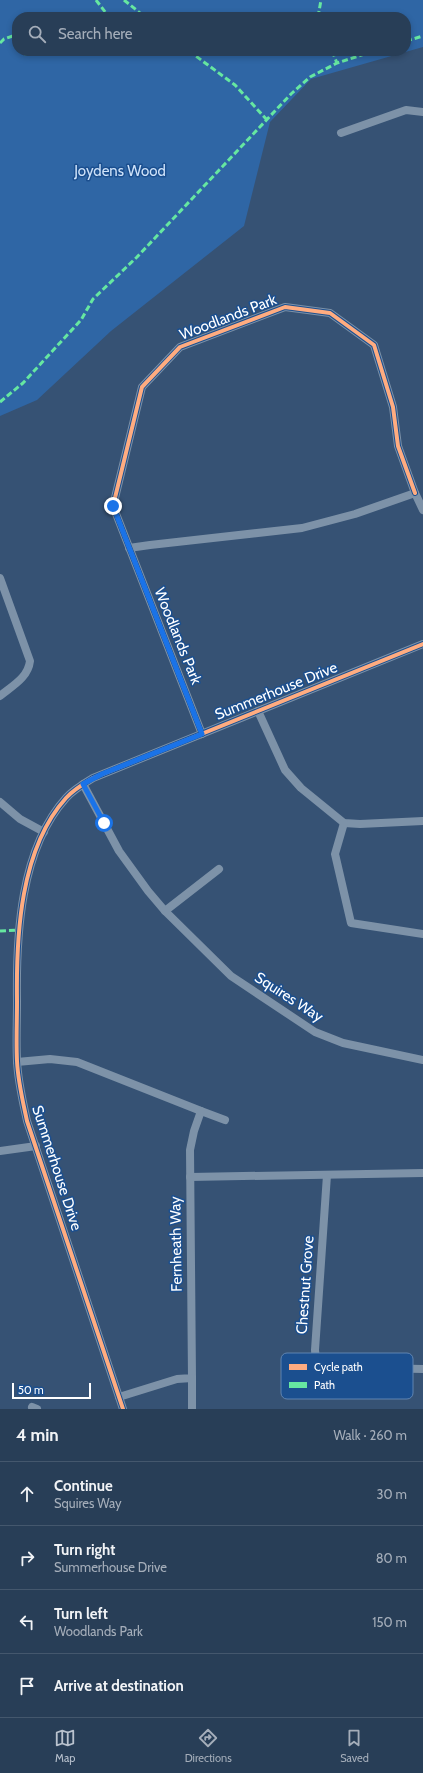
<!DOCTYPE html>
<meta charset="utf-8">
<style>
body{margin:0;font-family:Cabin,sans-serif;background:#30455d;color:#f1f3f6}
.scale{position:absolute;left:12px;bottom:10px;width:79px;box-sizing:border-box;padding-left:4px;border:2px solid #fff;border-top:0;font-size:11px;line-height:14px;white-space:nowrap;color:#fff;-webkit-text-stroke:3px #1b4f8f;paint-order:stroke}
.stop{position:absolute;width:12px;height:12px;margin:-9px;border:3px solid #1a73e8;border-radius:50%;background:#fff}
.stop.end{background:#1a73e8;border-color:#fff;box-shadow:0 1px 4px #0008}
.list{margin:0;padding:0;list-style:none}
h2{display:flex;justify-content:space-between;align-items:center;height:52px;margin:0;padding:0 16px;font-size:17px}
h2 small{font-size:13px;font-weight:400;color:#a5aeba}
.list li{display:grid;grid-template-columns:26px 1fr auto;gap:12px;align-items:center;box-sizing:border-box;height:64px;padding:0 16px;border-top:1px solid #44576d}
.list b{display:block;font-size:15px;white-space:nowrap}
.list p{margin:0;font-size:13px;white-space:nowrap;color:#a5aeba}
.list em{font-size:13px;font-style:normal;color:#a5aeba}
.icon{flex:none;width:22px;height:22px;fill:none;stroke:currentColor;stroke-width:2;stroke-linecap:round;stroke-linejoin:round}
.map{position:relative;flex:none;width:423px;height:1409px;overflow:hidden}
.search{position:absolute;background:#283e57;box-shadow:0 2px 6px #0003;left:12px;right:12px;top:12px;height:44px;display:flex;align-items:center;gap:10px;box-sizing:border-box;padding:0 14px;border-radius:16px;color:#a5aeba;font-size:15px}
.sheet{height:308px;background:#283e57}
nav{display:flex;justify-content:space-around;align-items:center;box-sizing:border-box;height:56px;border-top:1px solid #44576d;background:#283e57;font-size:11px;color:#a5aeba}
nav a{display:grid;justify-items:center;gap:2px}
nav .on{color:#b9c2ce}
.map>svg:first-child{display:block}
.green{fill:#2f66a5;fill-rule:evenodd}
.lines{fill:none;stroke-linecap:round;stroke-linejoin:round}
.street{stroke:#7d92a8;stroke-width:8}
.quiet{stroke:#66e7a1;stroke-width:3;stroke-dasharray:6 3;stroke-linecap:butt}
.cycleway-casing{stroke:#1b4f8f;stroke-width:6}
.cycleway{stroke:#ffac80;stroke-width:4}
.route{stroke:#1a73e8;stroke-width:5}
.labels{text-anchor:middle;stroke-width:3;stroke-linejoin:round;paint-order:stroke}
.park-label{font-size:15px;fill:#cfe3fa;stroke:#1b4f8f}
.street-label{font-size:15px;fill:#fff;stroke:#1b4f8f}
.key{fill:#1b4f8f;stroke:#5f84b1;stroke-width:1}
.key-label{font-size:11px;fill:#fff}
</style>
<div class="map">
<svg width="423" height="1409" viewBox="0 0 423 1409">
<rect width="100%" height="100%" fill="#365274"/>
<!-- green -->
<path class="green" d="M 0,0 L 423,0 L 423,47 L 311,79 L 270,122 L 244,226 L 111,331 L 37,400 L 0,416 ZM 17,17 L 406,17 L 406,51 L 17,51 Z"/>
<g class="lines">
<!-- street -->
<g class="street">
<polyline points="341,133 406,110 423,112"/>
<polyline points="129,548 150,545 302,528 355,514 415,493 423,510"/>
<path d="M 0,578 L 30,661 C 28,678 12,686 0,696"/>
<polyline points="258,711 285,770 301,788 344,823 360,824 423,821"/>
<polyline points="202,734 113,506 142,387 180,347 285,307 330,313 374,345 393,407 398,446 415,493"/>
<polyline points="83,784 119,851 148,891 165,911 231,976 315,1032 343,1043 423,1060"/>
<polyline points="0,802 20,819 44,832"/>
<polyline points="344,823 335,854 351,923 423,934"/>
<polyline points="165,911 219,869"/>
<polyline points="17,1062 50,1059 77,1062 201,1111 194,1131 190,1150 192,1378 177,1379 119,1397"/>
<polyline points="201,1111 225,1120"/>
<polyline points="0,1151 36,1146"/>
<path d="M 327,1175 L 315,1350 C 315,1359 319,1365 328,1367 L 423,1369"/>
<polyline points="190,1177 423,1173"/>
<polyline points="32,1407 37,1409"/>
<path d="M 123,1409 L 27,1121 C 23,1102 18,1082 17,1061 C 16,1041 17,1021 17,1001 C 16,936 20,849 66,798 C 73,790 83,784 93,778 L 423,644"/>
<polyline points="192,1409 192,1378"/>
</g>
<!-- quiet -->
<g class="quiet">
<polyline points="96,0 109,17"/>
<polyline points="124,0 145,17"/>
<polyline points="318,17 321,0"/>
<polyline points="406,41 423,36"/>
<polyline points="0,43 4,39 13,36 17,39"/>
<polyline points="24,51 25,54 41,51"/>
<polyline points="189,51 235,85 267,120"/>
<polyline points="332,51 337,63"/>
<polyline points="0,402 23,383 81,320 93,299 137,257 291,94 310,77 337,63 374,51"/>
<polyline points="0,931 18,930"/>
</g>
<!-- cycleway casing -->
<g class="cycleway-casing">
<g id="cycleway">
<polyline points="202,734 113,506 142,387 180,347 285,307 330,313 374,345 393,407 398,446 415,493"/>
<path d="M 123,1409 L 27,1121 C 23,1102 18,1082 17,1061 C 16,1041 17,1021 17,1001 C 16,936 20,849 66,798 C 73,790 83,784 93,778 L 423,644"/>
</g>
</g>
<!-- cycleway -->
<use href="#cycleway" class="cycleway"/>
</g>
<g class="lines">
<!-- route -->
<polyline class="route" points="104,823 83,784 102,774 202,734 113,506"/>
</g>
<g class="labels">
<!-- park labels -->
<g class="park-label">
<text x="120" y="176">Joydens Wood</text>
</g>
<!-- street labels -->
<g class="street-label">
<text transform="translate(228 317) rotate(-21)" y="5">Woodlands Park</text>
<text transform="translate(178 636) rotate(68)" y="5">Woodlands Park</text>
<text transform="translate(276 691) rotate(-22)" y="5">Summerhouse Drive</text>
<text transform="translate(289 997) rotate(33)" y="5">Squires Way</text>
<text transform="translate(57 1168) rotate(72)" y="5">Summerhouse Drive</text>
<text transform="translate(176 1244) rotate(-91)" y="5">Fernheath Way</text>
<text transform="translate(305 1285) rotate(-86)" y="5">Chestnut Grove</text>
</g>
</g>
<!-- legend -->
<rect x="281" y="1353" width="132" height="46" rx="6" class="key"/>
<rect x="289" y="1364" width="18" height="6" fill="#ffac80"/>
<rect x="289" y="1382" width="18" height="6" fill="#66e7a1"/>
<g class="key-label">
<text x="314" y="1371">Cycle path</text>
<text x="314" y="1389">Path</text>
</g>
</svg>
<div class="scale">50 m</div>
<div class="stop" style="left:104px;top:823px"></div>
<div class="stop end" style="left:113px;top:506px"></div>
<div class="search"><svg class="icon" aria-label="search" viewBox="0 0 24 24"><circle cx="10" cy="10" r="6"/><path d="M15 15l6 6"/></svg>Search here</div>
</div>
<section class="sheet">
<h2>4 min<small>Walk · 260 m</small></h2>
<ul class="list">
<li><svg class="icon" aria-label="ahead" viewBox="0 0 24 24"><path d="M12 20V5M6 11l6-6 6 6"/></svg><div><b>Continue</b><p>Squires Way</p></div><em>30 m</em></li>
<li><svg class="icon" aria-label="right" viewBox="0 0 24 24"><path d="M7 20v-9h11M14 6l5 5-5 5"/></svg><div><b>Turn right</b><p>Summerhouse Drive</p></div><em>80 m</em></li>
<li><svg class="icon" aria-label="left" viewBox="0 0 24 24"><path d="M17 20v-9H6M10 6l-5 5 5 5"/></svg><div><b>Turn left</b><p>Woodlands Park</p></div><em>150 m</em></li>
<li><svg class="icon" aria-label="arrive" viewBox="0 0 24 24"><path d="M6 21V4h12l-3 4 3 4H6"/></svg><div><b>Arrive at destination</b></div></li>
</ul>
</section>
<nav>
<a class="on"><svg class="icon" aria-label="map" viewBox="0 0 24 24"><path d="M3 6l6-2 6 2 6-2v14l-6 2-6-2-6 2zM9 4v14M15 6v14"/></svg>Map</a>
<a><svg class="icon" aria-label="directions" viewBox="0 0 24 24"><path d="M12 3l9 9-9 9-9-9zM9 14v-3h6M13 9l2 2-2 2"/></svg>Directions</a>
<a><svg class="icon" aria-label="saved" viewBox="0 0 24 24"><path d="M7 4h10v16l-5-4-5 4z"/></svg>Saved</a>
</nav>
